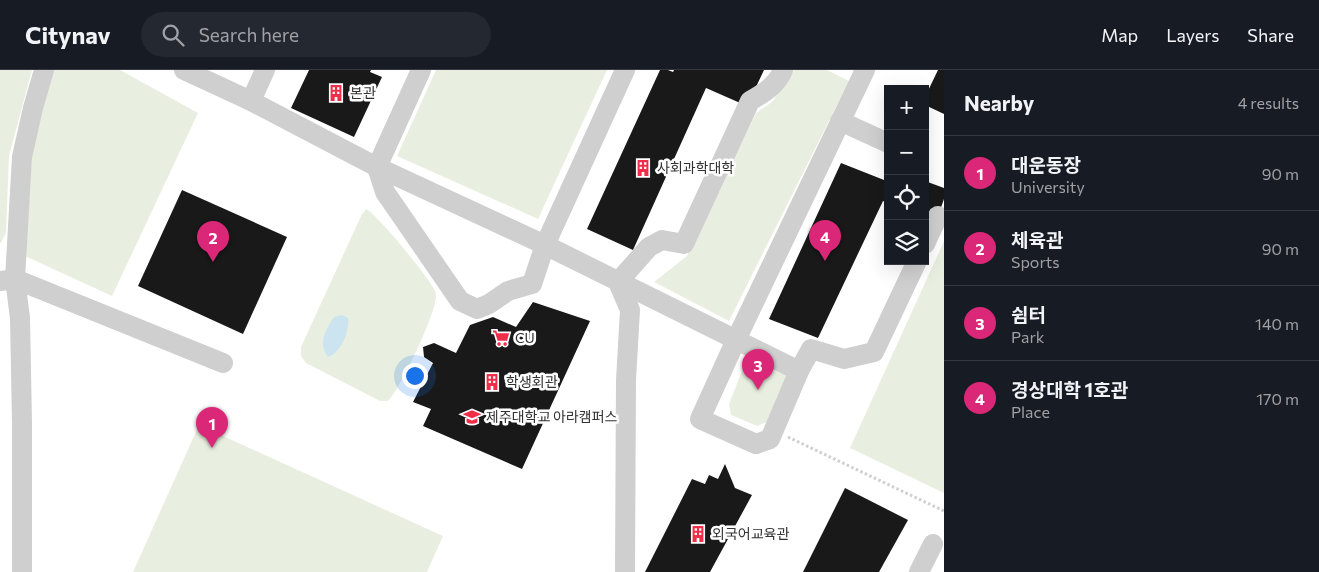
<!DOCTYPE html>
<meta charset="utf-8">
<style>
body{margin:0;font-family:Commissioner,"Noto Sans KR",sans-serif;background:#242831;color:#f1f3f6}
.controls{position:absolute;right:15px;top:15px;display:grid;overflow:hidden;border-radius:0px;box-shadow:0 5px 20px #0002}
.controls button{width:45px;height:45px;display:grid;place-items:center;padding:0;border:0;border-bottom:1px solid #363941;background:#171b24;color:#f1f3f6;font:25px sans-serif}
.you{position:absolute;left:414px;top:305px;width:18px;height:18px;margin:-12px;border:4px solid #fff;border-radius:50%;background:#1a73e8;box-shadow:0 0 0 8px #1a73e833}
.badge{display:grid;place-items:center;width:32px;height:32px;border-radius:50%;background:#db2777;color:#fff;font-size:16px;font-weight:700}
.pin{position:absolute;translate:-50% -41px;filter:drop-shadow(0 1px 2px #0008)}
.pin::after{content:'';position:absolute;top:26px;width:18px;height:15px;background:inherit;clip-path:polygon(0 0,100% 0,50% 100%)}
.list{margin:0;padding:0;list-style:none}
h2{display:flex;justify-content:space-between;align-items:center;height:65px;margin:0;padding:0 20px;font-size:21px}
h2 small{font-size:16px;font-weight:400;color:#9ea1a6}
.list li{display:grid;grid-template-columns:32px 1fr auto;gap:15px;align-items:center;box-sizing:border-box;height:75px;padding:0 20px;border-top:1px solid #363941}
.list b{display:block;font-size:19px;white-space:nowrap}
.list p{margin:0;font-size:16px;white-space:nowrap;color:#9ea1a6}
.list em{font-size:16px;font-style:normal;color:#9ea1a6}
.icon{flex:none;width:28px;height:28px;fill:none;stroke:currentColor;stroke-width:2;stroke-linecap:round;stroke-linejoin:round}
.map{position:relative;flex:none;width:944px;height:502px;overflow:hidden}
header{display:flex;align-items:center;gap:30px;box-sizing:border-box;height:70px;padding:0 25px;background:#171b24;border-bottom:1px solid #363941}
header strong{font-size:24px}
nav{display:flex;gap:28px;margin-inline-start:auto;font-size:18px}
.search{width:350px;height:45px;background:#242831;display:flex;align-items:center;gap:12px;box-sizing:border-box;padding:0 18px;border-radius:28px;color:#9ea1a6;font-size:19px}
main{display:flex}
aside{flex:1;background:#171b24}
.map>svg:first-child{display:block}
.green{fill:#e9efe0}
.water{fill:#cce4ef}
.building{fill:#191919}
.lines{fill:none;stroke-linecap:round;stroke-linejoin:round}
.path{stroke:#cfcfcf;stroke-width:3;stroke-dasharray:2.5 2.5;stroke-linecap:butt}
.minor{stroke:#cfcfcf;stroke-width:20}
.labels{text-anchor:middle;stroke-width:5;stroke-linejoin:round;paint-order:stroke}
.poi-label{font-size:14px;fill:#323232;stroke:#fff;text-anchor:start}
</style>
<header>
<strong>Citynav</strong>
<div class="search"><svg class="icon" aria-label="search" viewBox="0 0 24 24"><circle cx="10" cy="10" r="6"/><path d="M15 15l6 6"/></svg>Search here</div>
<nav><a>Map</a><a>Layers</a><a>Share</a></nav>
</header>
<main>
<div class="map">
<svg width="944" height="502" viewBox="0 0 944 502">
<rect width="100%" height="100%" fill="#fff"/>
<!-- green -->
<g class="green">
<polygon points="0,0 32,0 9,86 6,163 0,174"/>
<polygon points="52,0 120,0 198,43 112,226 25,186 30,92"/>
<polygon points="436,0 607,0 538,149 397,86"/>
<polygon points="794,0 827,0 849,11 729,251 654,212 687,186 756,43 772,32"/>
<path d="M 366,139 C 376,143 434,213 436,224 C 438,240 400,319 388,331 L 380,331 L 306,293 L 301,286 L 301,277 L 362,144 Z"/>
<polygon points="944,171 944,423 850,378"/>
<polygon points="747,288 787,306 770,351 757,356 731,345 729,334"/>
<polygon points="199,355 443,466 427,502 133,502"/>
</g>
<!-- water -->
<path class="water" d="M 342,245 L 348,248 C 350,261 341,283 328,287 C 317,273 326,259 334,247 Z"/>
<!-- building -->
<g class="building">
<polygon points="309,0 371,0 370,2 382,7 354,67 291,38"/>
<polygon points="660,0 668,0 673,2 674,0 764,0 747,36 706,18 633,180 587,159"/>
<polygon points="938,0 944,0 944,44 925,35 925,27"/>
<polygon points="841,93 884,110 888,107 888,133 883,131 818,268 769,249"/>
<polygon points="925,111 944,118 944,129 938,146 925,143"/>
<polygon points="182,120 287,167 243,264 138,216"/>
<polygon points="533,232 590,251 522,399 423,356 431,339 413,332 433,293 424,287 423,277 434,273 456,283 470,255 493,247 516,257"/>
<polygon points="725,394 735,418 752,425 710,502 645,502 692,409 705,414 709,405 718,409"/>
<polygon points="845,418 908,450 879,502 803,502"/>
</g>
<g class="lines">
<!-- path -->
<polyline class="path" points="788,367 944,441"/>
<!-- minor -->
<g class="minor">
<polyline points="184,0 251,31 377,97 545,175 799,301 811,279 844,289 874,282 917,191"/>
<polyline points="421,0 377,97 385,122 460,231 477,239 489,234 508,221 532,214 545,175 625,0"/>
<polyline points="251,31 265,0"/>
<polyline points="840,51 888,73"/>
<polyline points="925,174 938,146"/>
<polyline points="0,211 15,209 223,293"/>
<polyline points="618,212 630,240 626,310 625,502"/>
<path d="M 618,212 L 649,177 L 662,170 L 684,174 L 750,31 C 764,23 777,15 783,0"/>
<polyline points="799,301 770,369 756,374 700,349 736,270 865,0"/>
<polyline points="22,502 22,353 20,248 15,209 22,87 33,38 44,0"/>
<polyline points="919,502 933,474"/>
</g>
</g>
<!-- icons -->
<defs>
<g id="building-bare" transform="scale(1.35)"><path d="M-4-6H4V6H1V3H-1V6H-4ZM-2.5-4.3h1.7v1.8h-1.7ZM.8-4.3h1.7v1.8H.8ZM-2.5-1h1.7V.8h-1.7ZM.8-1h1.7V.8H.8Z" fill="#ef2e49" stroke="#fff" stroke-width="2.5" paint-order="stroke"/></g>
<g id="supermarket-bare" transform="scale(1.35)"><path d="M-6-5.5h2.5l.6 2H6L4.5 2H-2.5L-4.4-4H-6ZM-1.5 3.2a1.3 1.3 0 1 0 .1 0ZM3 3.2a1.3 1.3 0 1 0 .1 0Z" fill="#ef2e49" stroke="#fff" stroke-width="2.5" paint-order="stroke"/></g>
<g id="university-bare" transform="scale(1.35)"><path d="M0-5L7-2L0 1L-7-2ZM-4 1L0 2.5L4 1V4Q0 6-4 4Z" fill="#ef2e49" stroke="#fff" stroke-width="2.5" paint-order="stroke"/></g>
</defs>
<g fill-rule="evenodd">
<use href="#building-bare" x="336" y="23"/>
<use href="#building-bare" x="643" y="98"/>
<use href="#supermarket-bare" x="501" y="268"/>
<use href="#building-bare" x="492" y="312"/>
<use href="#university-bare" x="472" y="347"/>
<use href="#building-bare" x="698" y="464"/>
</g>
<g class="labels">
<!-- poi labels -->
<g class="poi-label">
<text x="350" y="28">본관</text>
<text x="657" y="103">사회과학대학</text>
<text x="515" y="273">CU</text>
<text x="506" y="317">학생회관</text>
<text x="486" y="352">제주대학교 아라캠퍼스</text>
<text x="712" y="469">외국어교육관</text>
</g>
</g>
</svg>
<div class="controls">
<button>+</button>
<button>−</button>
<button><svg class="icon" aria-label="locate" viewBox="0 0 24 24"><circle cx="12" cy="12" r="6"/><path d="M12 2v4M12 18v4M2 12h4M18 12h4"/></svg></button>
<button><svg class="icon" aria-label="layers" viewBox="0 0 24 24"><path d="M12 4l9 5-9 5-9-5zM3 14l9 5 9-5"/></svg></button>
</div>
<div class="you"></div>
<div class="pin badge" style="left:212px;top:378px">1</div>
<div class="pin badge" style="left:213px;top:192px">2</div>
<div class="pin badge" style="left:758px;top:320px">3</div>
<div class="pin badge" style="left:825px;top:191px">4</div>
</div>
<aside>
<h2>Nearby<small>4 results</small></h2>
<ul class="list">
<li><span class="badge">1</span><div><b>대운동장</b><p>University</p></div><em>90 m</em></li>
<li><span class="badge">2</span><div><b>체육관</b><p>Sports</p></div><em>90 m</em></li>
<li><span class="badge">3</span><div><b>쉼터</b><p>Park</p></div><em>140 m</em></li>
<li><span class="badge">4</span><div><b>경상대학 1호관</b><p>Place</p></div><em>170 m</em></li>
</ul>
</aside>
</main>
